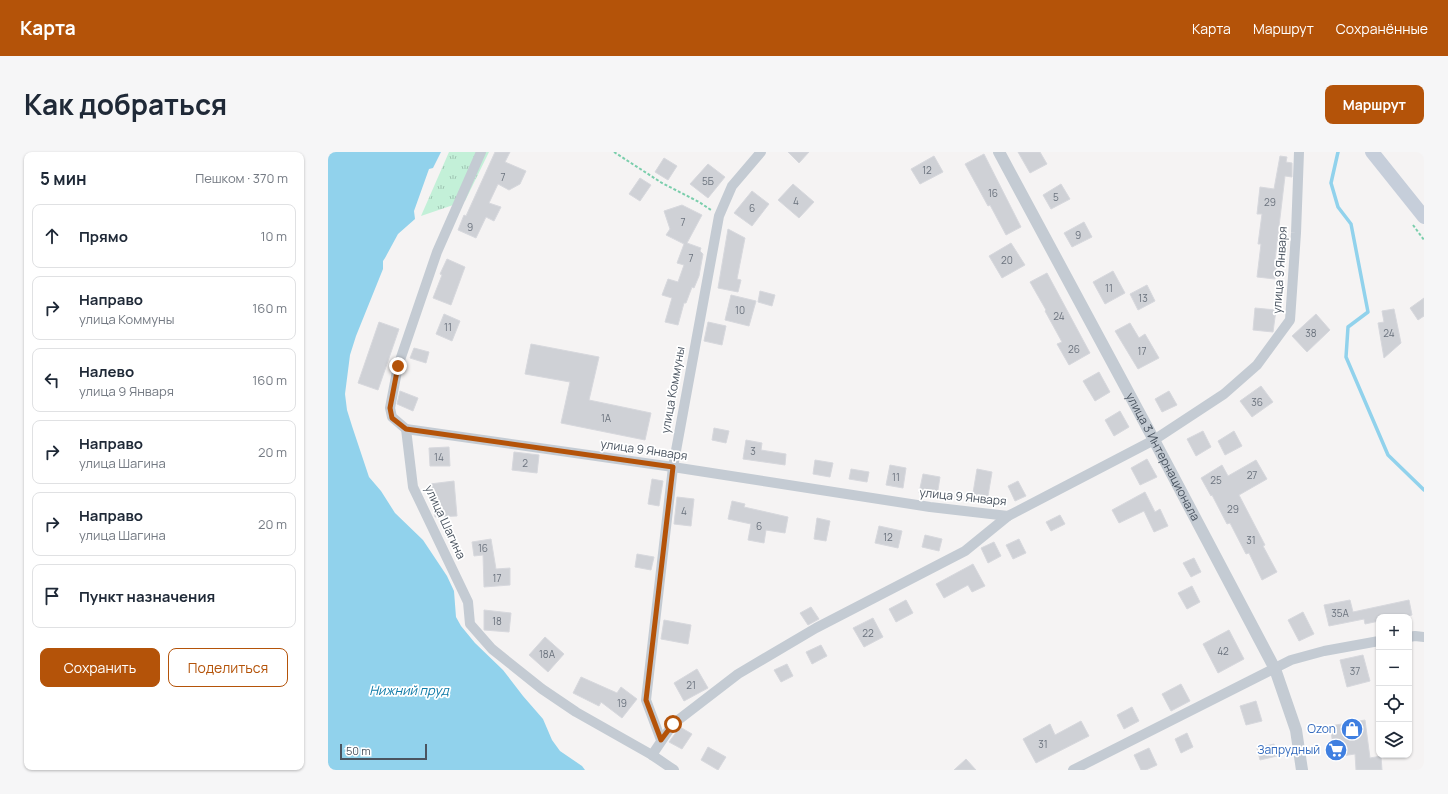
<!DOCTYPE html>
<html lang="ru">
<meta charset="utf-8">
<style>
body{margin:0;font-family:Manrope,sans-serif;background:#f6f6f7;color:#1f2937}
.controls{position:absolute;right:12px;bottom:12px;display:grid;overflow:hidden;border-radius:8px;box-shadow:0 1px 3px #0004}
.controls button{width:36px;height:36px;display:grid;place-items:center;padding:0;border:0;border-bottom:1px solid #e0e1e3;background:#fff;color:#1f2937;font:20px sans-serif}
.scale{position:absolute;left:12px;bottom:10px;width:87px;box-sizing:border-box;padding-left:4px;border:2px solid #4a5460;border-top:0;font-size:11px;line-height:14px;white-space:nowrap;color:#4a5460;-webkit-text-stroke:3px #fff;paint-order:stroke}
.stop{position:absolute;width:12px;height:12px;margin:-9px;border:3px solid #b45309;border-radius:50%;background:#fff}
.stop.end{background:#b45309;border-color:#fff;box-shadow:0 1px 4px #0008}
.list{margin:0;padding:0;list-style:none}
h2{display:flex;justify-content:space-between;align-items:center;height:52px;margin:0;padding:0 16px;font-size:17px}
h2 small{font-size:13px;font-weight:400;color:#747a83}
.list li{display:grid;grid-template-columns:26px 1fr auto;gap:12px;align-items:center;box-sizing:border-box;height:64px;margin:0 8px 8px;padding:0 8px;border:1px solid #e0e1e3;border-radius:8px}
.list b{display:block;font-size:15px;white-space:nowrap}
.list p{margin:0;font-size:13px;white-space:nowrap;color:#747a83}
.list em{font-size:13px;font-style:normal;color:#747a83}
.actions{display:flex;gap:8px;padding:12px 16px}
.actions a{flex:1;padding:9px 0;border:1px solid #b45309;border-radius:8px;text-align:center;font-size:14px;color:#b45309}
.actions .main{background:#b45309;color:#fff}
.icon{flex:none;width:22px;height:22px;fill:none;stroke:currentColor;stroke-width:2;stroke-linecap:round;stroke-linejoin:round}
.map{position:relative;flex:none;width:1096px;height:618px;overflow:hidden;border-radius:8px}
header{display:flex;align-items:center;gap:24px;box-sizing:border-box;height:56px;padding:0 20px;background:#b45309;color:#fff}
header strong{font-size:19px}
nav{display:flex;gap:22px;margin-inline-start:auto;font-size:14px}
.intro{display:flex;align-items:center;justify-content:space-between;box-sizing:border-box;height:96px;padding:0 24px}
h1{margin:0;font-size:28px}
.button{padding:10px 18px;border-radius:8px;background:#b45309;color:#fff;font-size:14px;font-weight:700}
main{display:flex;gap:24px;padding:0 24px}
aside{flex:1;background:#fff;border-radius:8px;box-shadow:0 1px 3px #0004}
.map>svg:first-child{display:block}
.grass{fill:url(#grass-tufts)}
.water{fill:#91d2ec}
.lines{fill:none;stroke-linecap:round;stroke-linejoin:round}
.stream{stroke:#91d2ec;stroke-width:3.5}
.building{fill:#cfd1d6;stroke:#d7d8dd}
.path{stroke:#7bceac;stroke-width:2;stroke-dasharray:3 2;stroke-linecap:butt}
.minor{stroke:#c4cbd3;stroke-width:10}
.tertiary{stroke:#c4cbd3;stroke-width:12}
.secondary{stroke:#c6ceda;stroke-width:14}
.route{stroke:#b45309;stroke-width:5}
.labels{text-anchor:middle;stroke-width:3.5;stroke-linejoin:round;paint-order:stroke}
.number-label{font-size:10px;fill:#6b737e}
.street-label{font-size:12px;fill:#4a5460;stroke:#fff}
.shop-label{font-size:12px;fill:#366cbe;stroke:#fff;text-anchor:end}
.water-label{font-size:13px;font-style:italic;fill:#0e7aa7;stroke:#fff}
</style>
<header>
<strong>Карта</strong>
<nav><a>Карта</a><a>Маршрут</a><a>Сохранённые</a></nav>
</header>
<div class="intro"><h1>Как добраться</h1><a class="button">Маршрут</a></div>
<main>
<aside>
<h2>5 мин<small>Пешком · 370 m</small></h2>
<ul class="list">
<li><svg class="icon" aria-label="ahead" viewBox="0 0 24 24"><path d="M12 20V5M6 11l6-6 6 6"/></svg><div><b>Прямо</b></div><em>10 m</em></li>
<li><svg class="icon" aria-label="right" viewBox="0 0 24 24"><path d="M7 20v-9h11M14 6l5 5-5 5"/></svg><div><b>Направо</b><p>улица Коммуны</p></div><em>160 m</em></li>
<li><svg class="icon" aria-label="left" viewBox="0 0 24 24"><path d="M17 20v-9H6M10 6l-5 5 5 5"/></svg><div><b>Налево</b><p>улица 9 Января</p></div><em>160 m</em></li>
<li><svg class="icon" aria-label="right" viewBox="0 0 24 24"><path d="M7 20v-9h11M14 6l5 5-5 5"/></svg><div><b>Направо</b><p>улица Шагина</p></div><em>20 m</em></li>
<li><svg class="icon" aria-label="right" viewBox="0 0 24 24"><path d="M7 20v-9h11M14 6l5 5-5 5"/></svg><div><b>Направо</b><p>улица Шагина</p></div><em>20 m</em></li>
<li><svg class="icon" aria-label="arrive" viewBox="0 0 24 24"><path d="M6 21V4h12l-3 4 3 4H6"/></svg><div><b>Пункт назначения</b></div></li>
</ul>
<div class="actions"><a class="main">Сохранить</a><a>Поделиться</a></div>
</aside>
<div class="map">
<svg width="1096" height="618" viewBox="0 0 1096 618">
<defs>
<pattern id="grass-tufts" width="24" height="20" patternUnits="userSpaceOnUse"><rect width="24" height="20" fill="#c3f0d8"/><path d="M3 7l-1-3M5 7V3M7 7l1-3M15 17l-1-3M17 17v-4M19 17l1-3" fill="none" stroke="#a0c5b3"/></pattern>
</defs>
<rect width="100%" height="100%" fill="#f5f3f3"/>
<!-- grass -->
<polygon class="grass" points="121,0 161,0 137,49 93,64"/>
<!-- water -->
<polygon class="water" points="0,0 113,0 105,16 101,17 86,59 87,67 70,82 57,106 55,109 55,117 28,184 22,203 17,242 19,258 24,274 41,325 53,339 67,361 95,388 119,424 126,439 128,465 133,474 147,491 175,518 195,544 215,567 224,588 232,599 254,614 257,618 0,618"/>
<g class="lines">
<!-- stream -->
<polyline class="stream" points="1010,0 1003,31 1010,55 1023,72 1040,160 1020,175 1018,205 1060,303 1096,338"/>
</g>
<!-- building -->
<g class="building">
<polygon points="167,0 182,0 177,10 198,19 192,32 181,38 170,32 161,51 173,55 166,69 158,65 148,86 130,78 136,63 138,64"/>
<polygon points="460,0 481,0 471,11"/>
<polygon points="690,0 712,0 719,12 702,21"/>
<polygon points="656,2 693,75 678,83 662,53 660,54 637,12"/>
<polygon points="606,4 615,20 592,32 583,17"/>
<polygon points="952,4 959,5 958,10 964,11 964,25 957,24 947,108 949,108 947,127 929,125 933,92 930,92 934,62 929,62 932,35 946,37"/>
<polygon points="336,6 349,14 340,28 327,20"/>
<polygon points="380,12 397,25 380,46 362,32"/>
<polygon points="312,26 323,33 312,49 301,42"/>
<polygon points="465,32 486,50 471,66 450,48"/>
<polygon points="733,32 742,47 723,57 715,43"/>
<polygon points="424,39 441,52 424,74 406,61"/>
<polygon points="354,53 374,63 359,91 373,96 372,99 375,102 371,124 366,136 364,135 358,151 356,151 350,173 337,170 344,146 334,143 340,127 350,130 356,113 349,111 356,92 338,83 342,77 336,59"/>
<polygon points="756,70 764,85 744,95 736,81"/>
<polygon points="400,77 417,86 409,127 413,128 410,140 390,136"/>
<polygon points="683,91 697,113 674,126 661,104"/>
<polygon points="119,107 137,115 123,153 105,146 114,123 112,122"/>
<polygon points="785,119 797,141 777,152 765,130"/>
<polygon points="719,121 762,201 741,213 729,192 734,190 717,159 718,158 702,130"/>
<polygon points="819,133 827,149 810,158 802,142"/>
<polygon points="432,139 447,143 444,154 430,150"/>
<polygon points="403,143 428,149 421,174 397,168"/>
<polygon points="1096,146 1096,164 1090,168 1082,156"/>
<polygon points="927,156 948,158 945,180 925,178"/>
<polygon points="1066,157 1073,191 1056,206 1050,171 1056,170 1054,159"/>
<polygon points="116,162 132,169 124,189 108,182"/>
<polygon points="988,162 1002,178 979,200 964,184"/>
<polygon points="51,170 71,177 50,238 30,231"/>
<polygon points="380,170 398,174 394,193 376,189"/>
<polygon points="802,171 811,186 817,182 831,206 810,217 787,179"/>
<polygon points="203,192 271,205 261,248 323,261 317,288 233,271 242,230 197,222"/>
<polygon points="86,196 101,200 98,211 82,206"/>
<polygon points="771,220 782,240 767,249 755,229"/>
<polygon points="933,234 945,250 924,265 912,249"/>
<polygon points="72,239 90,246 85,259 69,252"/>
<polygon points="841,239 849,253 834,260 827,247"/>
<polygon points="792,259 801,275 786,284 777,268"/>
<polygon points="386,276 401,279 398,291 384,288"/>
<polygon points="875,279 883,295 868,304 859,287"/>
<polygon points="906,279 914,294 897,303 890,289"/>
<polygon points="418,288 434,291 433,298 458,302 457,313 415,307"/>
<polygon points="121,295 122,314 102,314 101,296"/>
<polygon points="186,300 211,303 209,321 184,318"/>
<polygon points="819,307 829,325 812,333 803,316"/>
<polygon points="487,308 505,311 502,325 485,322"/>
<polygon points="928,308 939,327 911,343 937,393 935,394 949,420 934,428 921,401 918,402 902,371 899,372 884,343 883,344 873,326 894,313 900,324"/>
<polygon points="562,313 578,316 575,336 558,333"/>
<polygon points="523,317 541,320 539,330 521,327"/>
<polygon points="649,317 664,320 659,350 644,347"/>
<polygon points="595,322 612,325 609,344 591,341"/>
<polygon points="324,327 335,329 331,354 320,352"/>
<polygon points="126,329 129,364 107,365 105,344 103,344 102,332"/>
<polygon points="690,329 698,344 687,349 680,334"/>
<polygon points="817,340 827,360 832,357 840,374 826,380 816,359 791,371 784,358"/>
<polygon points="349,345 366,347 363,374 346,372"/>
<polygon points="404,349 417,352 416,355 460,365 457,381 438,378 436,391 420,388 423,372 400,367"/>
<polygon points="732,363 737,372 723,379 718,370"/>
<polygon points="489,366 502,369 498,389 486,387"/>
<polygon points="551,374 574,379 570,396 547,391"/>
<polygon points="597,383 614,387 611,399 594,395"/>
<polygon points="163,387 168,417 182,416 182,433 156,435 155,403 146,404 144,390"/>
<polygon points="691,387 698,401 685,407 678,393"/>
<polygon points="666,390 673,404 660,411 653,396"/>
<polygon points="309,402 326,405 323,418 307,415"/>
<polygon points="866,406 873,420 863,425 855,411"/>
<polygon points="645,412 657,434 644,440 640,433 616,446 608,432"/>
<polygon points="864,434 872,450 859,457 850,441"/>
<polygon points="578,448 585,461 568,470 561,457"/>
<polygon points="1022,448 1025,460 1081,448 1084,463 1075,465 1051,465 1051,469 1037,472 1036,467 1001,474 996,453"/>
<polygon points="483,455 491,467 480,473 472,461"/>
<polygon points="156,458 183,461 181,480 156,478"/>
<polygon points="975,460 986,482 971,489 960,468"/>
<polygon points="545,466 555,485 536,495 525,476"/>
<polygon points="336,468 363,473 360,492 333,487"/>
<polygon points="901,478 916,507 890,521 875,492"/>
<polygon points="217,485 236,502 220,520 201,503"/>
<polygon points="493,493 499,504 484,512 478,500"/>
<polygon points="1035,503 1042,529 1019,535 1012,508"/>
<polygon points="459,512 465,524 453,530 446,518"/>
<polygon points="369,517 380,536 356,549 346,531"/>
<polygon points="253,525 289,541 293,535 309,547 294,566 273,550 271,554 245,541"/>
<polygon points="853,532 862,549 843,559 834,542"/>
<polygon points="928,549 934,569 918,573 912,554"/>
<polygon points="804,555 811,569 796,577 789,563"/>
<polygon points="1037,568 1042,606 1053,604 1054,618 1028,618 1027,602 1007,605 1002,574"/>
<polygon points="753,569 761,584 708,611 695,587 722,572 727,583"/>
<polygon points="352,575 364,582 354,597 341,590"/>
<polygon points="859,581 865,595 853,601 847,587"/>
<polygon points="946,592 949,604 932,608 929,596"/>
<polygon points="380,595 398,605 390,618 373,608"/>
<polygon points="821,596 829,613 818,618 813,618 806,603"/>
<polygon points="638,607 648,618 626,618"/>
</g>
<g class="lines">
<!-- path -->
<g class="path">
<polyline points="286,0 334,31 371,50 383,58"/>
<polyline points="1085,73 1096,88"/>
</g>
<!-- minor -->
<g class="minor">
<polyline points="153,0 109,100 70,214 62,256 64,265 78,277 85,335 140,450 142,472 164,497 214,537 248,560 324,603 346,618"/>
<polyline points="78,277 345,315 602,355 680,364 826,288 896,242 929,213 962,168 968,81 971,0"/>
<polyline points="1081,485 1087,484 1096,485"/>
<polyline points="333,588 318,548 345,315 391,64 404,34 433,0"/>
<polyline points="324,603 345,572 410,522 488,476 637,399 680,364"/>
<polyline points="745,618 963,508 996,499 1051,489"/>
</g>
<!-- tertiary -->
<path class="tertiary" id="s1" d="M 671,0 L 826,288 L 947,517 L 968,578 L 974,618"/>
<!-- secondary -->
<polyline class="secondary" points="1044,0 1096,65"/>
</g>
<g class="lines">
<!-- route -->
<polyline class="route" points="70,214 62,256 64,266 78,277 345,315 318,548 333,588 345,572"/>
</g>
<!-- icons -->
<defs>
<g id="shop-disc" transform="scale(1.15)"><circle r="9.5" fill="#3f7fe0" stroke="#fff"/><path d="M-5-2.5h2.3a2.7 3.5 0 0 1 5.4 0H5L5.5 6h-11ZM-1.5-2.5h3a1.5 2.3 0 0 0-3 0Z" fill="#fff"/></g>
<g id="supermarket-disc" transform="scale(1.15)"><circle r="9.5" fill="#3f7fe0" stroke="#fff"/><path d="M-6-5.5h2.5l.6 2H6L4.5 2H-2.5L-4.4-4H-6ZM-1.5 3.2a1.3 1.3 0 1 0 .1 0ZM3 3.2a1.3 1.3 0 1 0 .1 0Z" fill="#fff"/></g>
</defs>
<g fill-rule="evenodd">
<use href="#shop-disc" x="1024" y="577"/>
<use href="#supermarket-disc" x="1008" y="598"/>
</g>
<g class="labels">
<!-- number labels -->
<g class="number-label">
<text x="599" y="22">12</text>
<text x="175" y="29">7</text>
<text x="380" y="33">5Б</text>
<text x="665" y="45">16</text>
<text x="728" y="49">5</text>
<text x="468" y="53">4</text>
<text x="942" y="54">29</text>
<text x="424" y="60">6</text>
<text x="355" y="74">7</text>
<text x="142" y="79">9</text>
<text x="750" y="87">9</text>
<text x="363" y="110">7</text>
<text x="679" y="112">20</text>
<text x="781" y="140">11</text>
<text x="815" y="150">13</text>
<text x="412" y="162">10</text>
<text x="731" y="168">24</text>
<text x="120" y="179">11</text>
<text x="983" y="185">38</text>
<text x="1061" y="185">24</text>
<text x="746" y="201">26</text>
<text x="814" y="203">17</text>
<text x="929" y="254">36</text>
<text x="278" y="270">1А</text>
<text x="425" y="303">3</text>
<text x="111" y="309">14</text>
<text x="197" y="315">2</text>
<text x="924" y="327">27</text>
<text x="568" y="329">11</text>
<text x="888" y="332">25</text>
<text x="905" y="361">29</text>
<text x="356" y="363">4</text>
<text x="431" y="378">6</text>
<text x="560" y="389">12</text>
<text x="923" y="392">31</text>
<text x="155" y="400">16</text>
<text x="169" y="430">17</text>
<text x="1012" y="465">35А</text>
<text x="169" y="473">18</text>
<text x="540" y="485">22</text>
<text x="895" y="503">42</text>
<text x="219" y="506">18А</text>
<text x="1027" y="523">37</text>
<text x="363" y="537">21</text>
<text x="294" y="555">19</text>
<text x="715" y="596">31</text>
</g>
<!-- street labels -->
<g class="street-label">
<text transform="translate(952 118) rotate(-86)" y="4">улица 9 Января</text>
<text transform="translate(345 238) rotate(-80)" y="4">улица Коммуны</text>
<text transform="translate(316 298) rotate(8)" y="4">улица 9 Января</text>
<text dy="4" stroke="none"><textPath href="#s1" startOffset="346">улица 3 Интернационала</textPath></text>
<text transform="translate(635 345) rotate(6)" y="4">улица 9 Января</text>
<text transform="translate(117 370) rotate(65)" y="4">улица Шагина</text>
</g>
<!-- shop labels -->
<g class="shop-label">
<text x="1008" y="581">Ozon</text>
<text x="992" y="602">Запрудный</text>
</g>
<!-- water labels -->
<g class="water-label">
<text x="81" y="543">Нижний пруд</text>
</g>
</g>
</svg>
<div class="controls">
<button>+</button>
<button>−</button>
<button><svg class="icon" aria-label="locate" viewBox="0 0 24 24"><circle cx="12" cy="12" r="6"/><path d="M12 2v4M12 18v4M2 12h4M18 12h4"/></svg></button>
<button><svg class="icon" aria-label="layers" viewBox="0 0 24 24"><path d="M12 4l9 5-9 5-9-5zM3 14l9 5 9-5"/></svg></button>
</div>
<div class="scale">50 m</div>
<div class="stop" style="left:345px;top:572px"></div>
<div class="stop end" style="left:70px;top:214px"></div>
</div>
</main>
